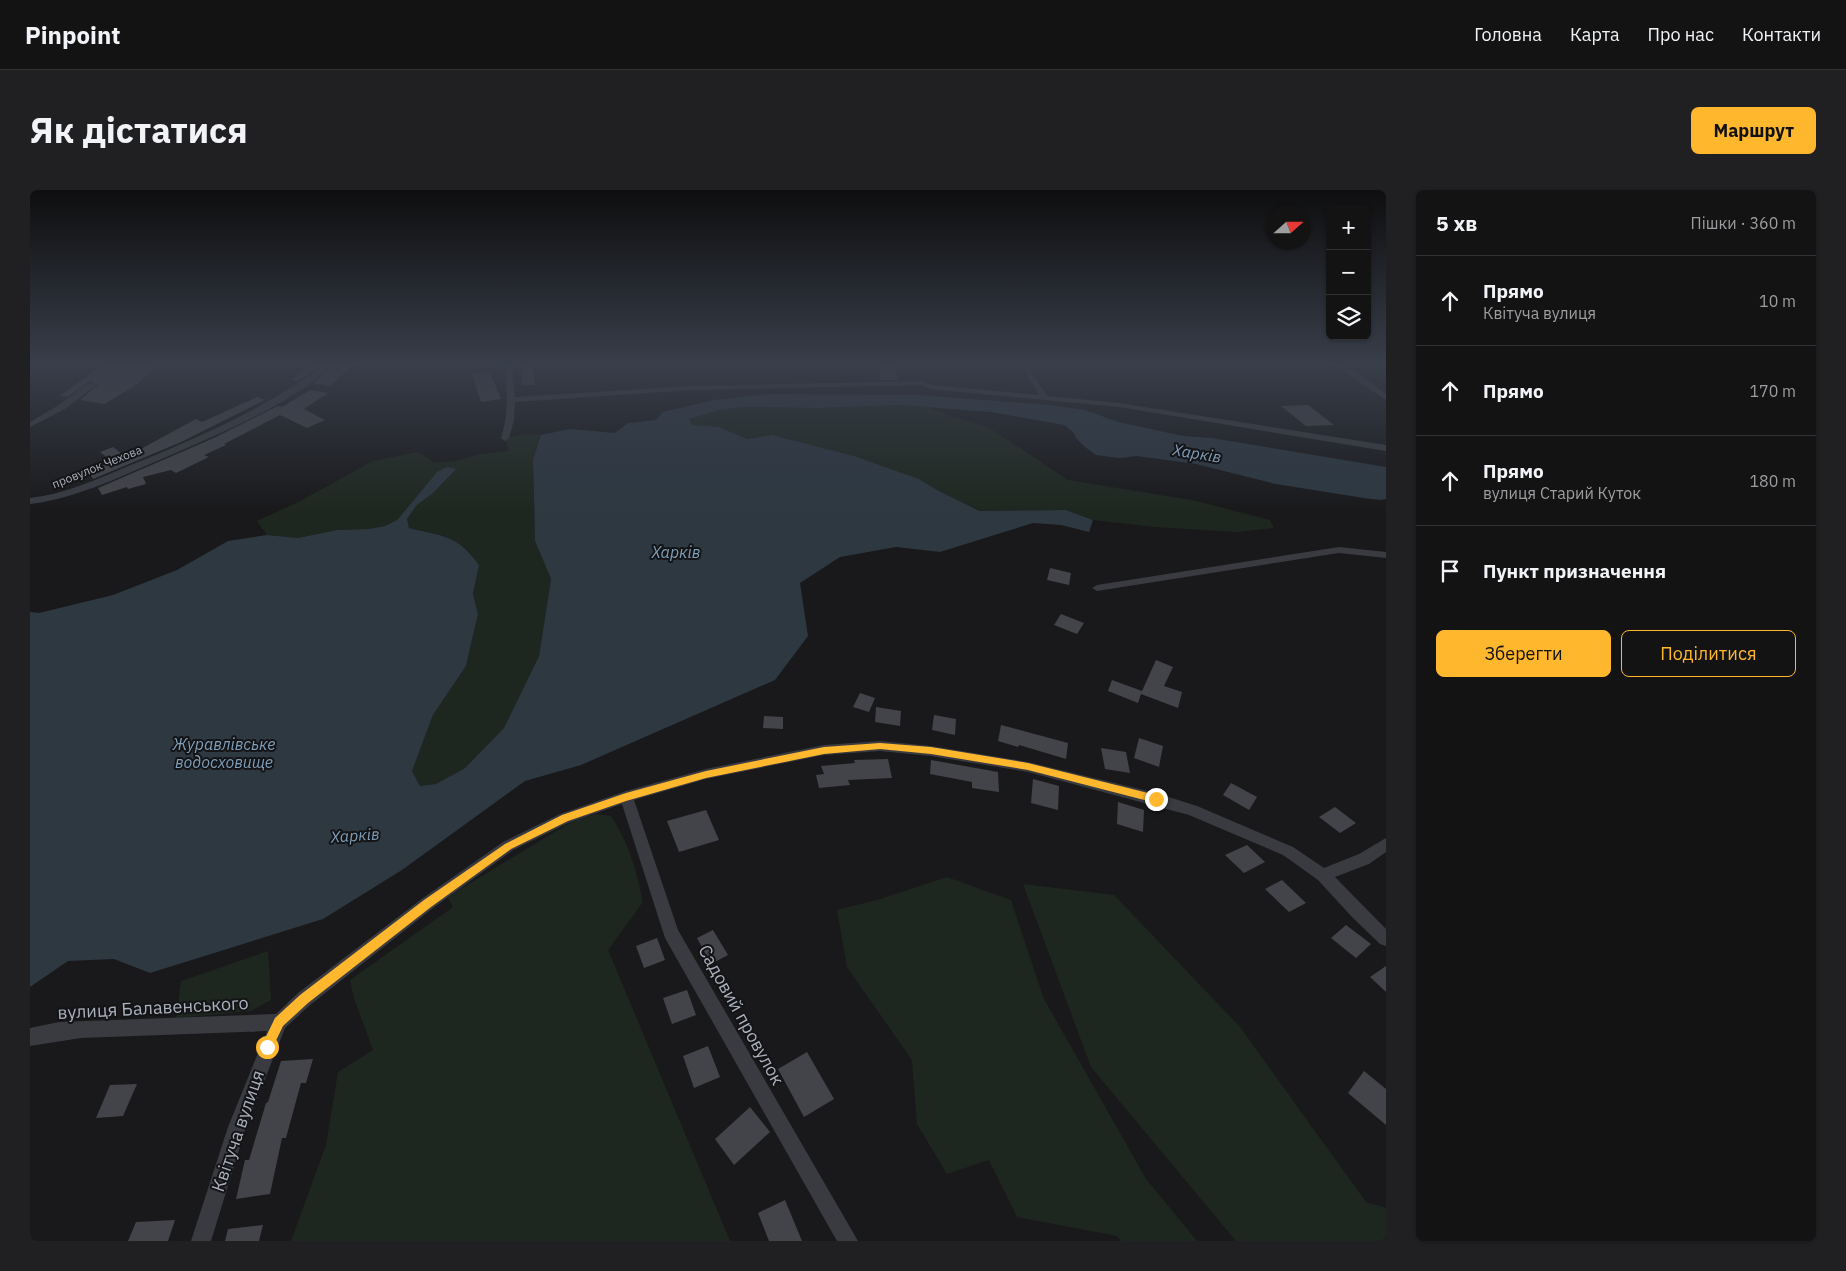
<!DOCTYPE html>
<html lang="uk">
<meta charset="utf-8">
<style>
body{margin:0;font-family:"IBM Plex Sans",sans-serif;background:#202022;color:#f1f3f6}
.controls{position:absolute;right:15px;top:15px;display:grid;overflow:hidden;border-radius:8px;box-shadow:0 1px 4px #0004}
.controls button{width:45px;height:45px;display:grid;place-items:center;padding:0;border:0;border-bottom:1px solid #323234;background:#131314;color:#f1f3f6;font:25px sans-serif}
.compass{position:absolute;left:1236px;top:15px;width:45px;height:45px;border-radius:50%;background:#131314;box-shadow:0 1px 4px #0004;rotate:69deg}
.stop{position:absolute;width:15px;height:15px;margin:-11px;border:4px solid #ffb72d;border-radius:50%;background:#fff}
.stop.end{background:#ffb72d;border-color:#fff;box-shadow:0 1px 5px #0008}
.list{margin:0;padding:0;list-style:none}
h2{display:flex;justify-content:space-between;align-items:center;height:65px;margin:0;padding:0 20px;font-size:21px}
h2 small{font-size:16px;font-weight:400;color:#9d9ea0}
.list li{display:grid;grid-template-columns:32px 1fr auto;gap:15px;align-items:center;box-sizing:border-box;height:90px;padding:0 20px;border-top:1px solid #323234}
.list b{display:block;font-size:19px;white-space:nowrap}
.list p{margin:0;font-size:16px;white-space:nowrap;color:#9d9ea0}
.list em{font-size:16px;font-style:normal;color:#9d9ea0}
.actions{display:flex;gap:10px;padding:15px 20px}
.actions a{flex:1;padding:11px 0;border:1px solid #ffb72d;border-radius:8px;text-align:center;font-size:18px;color:#ffb72d}
.actions .main{background:#ffb72d;color:#111}
.icon{flex:none;width:28px;height:28px;fill:none;stroke:currentColor;stroke-width:2;stroke-linecap:round;stroke-linejoin:round}
.map{position:relative;flex:none;width:1356px;height:1051px;overflow:hidden;border-radius:8px}
header{display:flex;align-items:center;gap:30px;box-sizing:border-box;height:70px;padding:0 25px;background:#131314;border-bottom:1px solid #323234}
header strong{font-size:24px}
nav{display:flex;gap:28px;margin-inline-start:auto;font-size:18px}
.intro{display:flex;align-items:center;justify-content:space-between;box-sizing:border-box;height:120px;padding:0 30px}
h1{margin:0;font-size:35px}
.button{padding:12px 22px;border-radius:8px;background:#ffb72d;color:#111;font-size:18px;font-weight:700}
main{display:flex;gap:30px;padding:0 30px}
aside{flex:1;background:#131314;border-radius:8px;box-shadow:0 1px 4px #0004}
.map>svg:first-child{display:block}
.green{fill:#1e271f}
.water{fill:#2d3841}
.building{fill:#434449}
.lines{fill:none;stroke-linecap:round;stroke-linejoin:round}
.minor{fill:#393b41;fill-rule:evenodd}
.route{fill:#ffb72d}
.labels{text-anchor:middle;stroke-width:4;stroke-linejoin:round;paint-order:stroke}
.far-street-label{font-size:12px;fill:#aab0bc;stroke:#141417}
.water-label{font-size:16px;font-style:italic;fill:#7f9fba;stroke:#141417}
.near-street-label{font-size:18px;fill:#aab0bc;stroke:#141417}
</style>
<header>
<strong>Pinpoint</strong>
<nav><a>Головна</a><a>Карта</a><a>Про нас</a><a>Контакти</a></nav>
</header>
<div class="intro"><h1>Як дістатися</h1><a class="button">Маршрут</a></div>
<main>
<div class="map">
<svg width="1356" height="1051" viewBox="0 0 1356 1051">
<rect width="100%" height="100%" fill="#19191b"/>
<!-- green -->
<g class="green">
<polygon points="869,215 897,217 920,226 958,237 1038,290 1162,310 1240,330 1244,338 1207,342 1125,337 1063,330 1036,320 951,321 907,300 889,289 824,266 742,245 717,249 689,237 662,235 658,229 689,220 713,217 790,218"/>
<path d="M 492,244 L 511,245 L 503,270 L 505,351 L 521,389 L 509,466 L 474,538 L 435,578 L 406,594 L 390,596 L 382,581 L 403,525 L 436,476 L 448,424 L 443,404 L 449,375 C 428,345 413,345 379,338 L 377,329 L 387,315 L 402,304 L 407,282 L 367,330 L 355,336 L 339,339 L 307,340 L 268,348 L 237,345 L 227,331 L 270,311 L 343,271 L 388,262 L 405,273 L 427,271 L 451,264 L 478,261 L 475,248 Z"/>
<path d="M 567,624 L 581,626 C 600,656 606,679 613,712 L 578,760 L 700,1051 L 261,1051 L 296,955 L 308,882 L 343,860 L 324,808 L 320,790 L 423,717 L 418,708 L 429,700 L 546,629 Z"/>
<polygon points="917,687 981,710 1014,809 1116,989 1167,1051 1091,1051 1087,1046 987,1027 959,970 917,984 887,934 882,870 817,777 807,720 847,710"/>
<polygon points="993,694 1084,705 1210,837 1336,1012 1356,1018 1356,1051 1206,1051 1061,877"/>
<polygon points="238,761 241,810 221,821 146,828 151,791"/>
</g>
<!-- water -->
<path class="water" d="M 738,204 L 889,205 L 1020,215 L 1055,220 L 1088,232 L 1153,246 L 1181,248 L 1356,277 L 1356,309 L 1350,310 L 1334,308 L 1246,294 L 1166,274 L 1107,266 L 1089,268 L 1066,265 L 1055,257 L 1046,248 L 1044,243 L 1034,235 L 961,222 L 869,215 L 790,218 L 714,217 L 689,220 L 659,229 L 662,235 L 689,237 L 717,249 L 742,245 L 824,266 L 889,289 L 907,300 L 950,321 L 1036,320 L 1063,330 L 1059,342 L 1031,335 L 1003,333 L 910,362 L 866,357 L 810,367 L 770,393 L 778,446 L 745,490 L 551,575 L 495,591 L 372,680 L 293,729 L 120,783 L 84,769 L 38,771 L 0,797 L 0,422 L 9,423 L 83,405 L 147,380 L 198,351 L 237,345 L 268,348 L 307,340 L 339,339 L 355,336 L 367,330 L 407,282 L 417,277 L 426,279 L 402,304 L 387,315 L 377,329 L 379,338 C 413,346 428,345 449,375 L 443,404 L 448,424 L 436,476 L 403,525 L 382,581 L 390,596 L 406,594 L 435,578 L 474,538 L 509,466 L 521,389 L 505,351 L 503,270 L 511,245 L 540,239 L 585,243 L 598,233 L 626,230 L 633,222 L 683,210 Z"/>
<!-- building -->
<g class="building">
<polygon points="73,174 129,176 103,197 74,214 50,210 68,195 60,191 37,207 30,206"/>
<polygon points="281,174 292,174 268,191 261,190"/>
<polygon points="306,174 324,174 300,196 284,193"/>
<polygon points="492,174 502,174 505,195 492,195"/>
<polygon points="848,175 865,176 868,190 851,190"/>
<polygon points="460,182 471,209 451,212 442,183"/>
<polygon points="280,200 298,203 274,219 295,230 277,238 250,225 194,254 196,255 174,265 179,267 146,283 141,280 113,287 116,294 98,299 97,297 72,305 68,298 184,248 248,216 252,217"/>
<polygon points="227,207 235,210 151,252 63,289 58,281 83,272 70,262 83,257 96,267 166,229 172,232"/>
<polygon points="1278,215 1304,235 1276,236 1251,216"/>
<polygon points="1020,378 1041,383 1039,395 1017,390"/>
<polygon points="1031,424 1054,433 1047,444 1024,435"/>
<polygon points="1126,470 1143,477 1134,496 1152,502 1148,518 1111,504 1108,513 1078,501 1082,490 1112,501"/>
<polygon points="830,503 845,508 839,522 823,517"/>
<polygon points="846,517 871,521 870,536 845,532"/>
<polygon points="904,525 926,529 925,545 902,540"/>
<polygon points="734,526 753,527 753,539 733,538"/>
<polygon points="971,535 1038,553 1036,569 989,555 988,557 968,551"/>
<polygon points="1109,548 1133,556 1129,577 1104,568"/>
<polygon points="1071,558 1096,562 1100,583 1075,579"/>
<polygon points="858,569 862,588 818,590 820,595 789,598 786,585 794,584 791,576 825,573 824,570"/>
<polygon points="901,570 968,582 969,602 942,598 942,592 900,584"/>
<polygon points="1003,589 1029,596 1028,620 1001,613"/>
<polygon points="1201,593 1227,607 1219,620 1193,605"/>
<polygon points="1088,612 1114,620 1113,642 1087,634"/>
<polygon points="1305,617 1326,633 1310,643 1289,627"/>
<polygon points="676,620 689,650 649,662 637,631"/>
<polygon points="1217,655 1235,672 1214,683 1195,665"/>
<polygon points="1252,690 1276,713 1259,722 1235,699"/>
<polygon points="1316,735 1341,754 1326,768 1301,748"/>
<polygon points="683,740 698,765 681,774 667,748"/>
<polygon points="627,748 635,770 614,778 606,756"/>
<polygon points="1356,776 1356,802 1340,787"/>
<polygon points="657,800 666,825 642,834 633,808"/>
<polygon points="678,856 690,887 664,898 653,866"/>
<polygon points="777,862 804,909 774,927 748,879"/>
<polygon points="283,869 276,893 271,893 256,948 252,948 240,1004 206,1009 215,970 219,970 236,913 238,912 251,871"/>
<polygon points="1334,881 1356,899 1356,935 1318,903"/>
<polygon points="107,894 93,926 66,928 80,895"/>
<polygon points="720,917 740,942 704,975 685,949"/>
<polygon points="755,1010 772,1051 739,1051 728,1023"/>
<polygon points="145,1030 138,1051 98,1051 106,1032"/>
<polygon points="233,1035 229,1051 195,1051 198,1039"/>
</g>
<g class="lines">
<!-- minor -->
<g class="minor">
<path d="M 296,174 L 304,174 C 259,216 196,240 141,265 C 96,284 49,308 0,314 L 0,308 C 35,304 68,289 101,275 C 170,247 234,219 296,174 Z"/>
<path d="M 474,174 L 482,174 L 485,207 L 661,196 L 891,191 L 902,195 L 1009,205 L 990,174 L 997,174 L 1017,206 L 1089,213 L 1356,255 L 1356,261 L 1089,217 L 900,199 L 890,195 L 661,200 L 485,212 L 484,230 L 479,248 L 475,251 L 471,248 C 479,223 478,200 474,174 Z"/>
<path d="M 1302,174 C 1321,174 1341,193 1356,204 L 1356,210 Z"/>
<polygon points="59,193 66,195 35,219 0,237 0,232 29,215"/>
<polygon points="1309,357 1356,362 1356,368 1309,363 1067,401 1062,398 1067,395"/>
<polygon points="850,551 901,556 998,572 1126,603 1167,616 1263,657 1294,678 1329,664 1356,648 1356,662 1339,674 1305,687 1356,739 1356,756 1350,754 1322,727 1288,690 1253,665 1159,625 998,582 901,566 850,561 794,565 676,589 604,610 648,740 828,1051 807,1051 635,748 592,614 540,632 483,660 403,718 280,815 255,838 216,937 181,1051 161,1051 198,937 237,841 51,848 0,856 0,838 29,832 246,824 268,803 393,708 473,652 530,624 596,601 676,579 794,555"/>
</g>
</g>
<!-- sky -->
<linearGradient id="sky" x2="0" y2="1"><stop stop-color="#0e0e0f"/><stop offset="0.54" stop-color="#383e4a"/><stop offset="1" stop-color="#383e4a" stop-opacity="0"/></linearGradient>
<rect width="1356" height="322" fill="url(#sky)"/>
<!-- route -->
<polygon class="route" points="850,553 901,557 998,573 1126,605 1130,609 1126,613 998,580 901,564 850,559 794,564 676,588 596,611 538,631 481,659 401,717 278,813 253,836 241,861 237,863 233,861 231,857 245,828 270,805 394,710 475,654 532,625 596,603 676,581 794,557"/>
<g class="labels">
<!-- far-street labels -->
<g class="far-street-label">
<text transform="translate(67 277) rotate(-22)" y="4">провулок Чехова</text>
</g>
<!-- water labels -->
<g class="water-label">
<text transform="translate(1167 263) rotate(9)" y="6">Харків</text>
<text x="646" y="368">Харків</text>
<text x="194" y="560">Журавлівське<tspan x="194" dy="18">водосховище</tspan></text>
<text transform="translate(325 645) rotate(-4)" y="6">Харків</text>
</g>
<!-- near-street labels -->
<g class="near-street-label">
<text transform="translate(123 818) rotate(-3)" y="6">вулиця Балавенського</text>
<text transform="translate(711 825) rotate(61)" y="6">Садовий провулок</text>
<text transform="translate(208 941) rotate(-71)" y="6">Квітуча вулиця</text>
</g>
</g>
</svg>
<div class="controls">
<button>+</button>
<button>−</button>
<button><svg class="icon" aria-label="layers" viewBox="0 0 24 24"><path d="M12 4l9 5-9 5-9-5zM3 14l9 5 9-5"/></svg></button>
</div>
<svg class="compass" viewBox="-18 -18 36 36"><path d="M0-13l5 13h-10z" fill="#e53935"/><path d="M0 13l5-13h-10z" fill="#9d9ea0"/></svg>
<div class="stop" style="left:237px;top:857px"></div>
<div class="stop end" style="left:1126px;top:609px"></div>
</div>
<aside>
<h2>5 хв<small>Пішки · 360 m</small></h2>
<ul class="list">
<li><svg class="icon" aria-label="ahead" viewBox="0 0 24 24"><path d="M12 20V5M6 11l6-6 6 6"/></svg><div><b>Прямо</b><p>Квітуча вулиця</p></div><em>10 m</em></li>
<li><svg class="icon" aria-label="ahead" viewBox="0 0 24 24"><path d="M12 20V5M6 11l6-6 6 6"/></svg><div><b>Прямо</b></div><em>170 m</em></li>
<li><svg class="icon" aria-label="ahead" viewBox="0 0 24 24"><path d="M12 20V5M6 11l6-6 6 6"/></svg><div><b>Прямо</b><p>вулиця Старий Куток</p></div><em>180 m</em></li>
<li><svg class="icon" aria-label="arrive" viewBox="0 0 24 24"><path d="M6 21V4h12l-3 4 3 4H6"/></svg><div><b>Пункт призначення</b></div></li>
</ul>
<div class="actions"><a class="main">Зберегти</a><a>Поділитися</a></div>
</aside>
</main>
